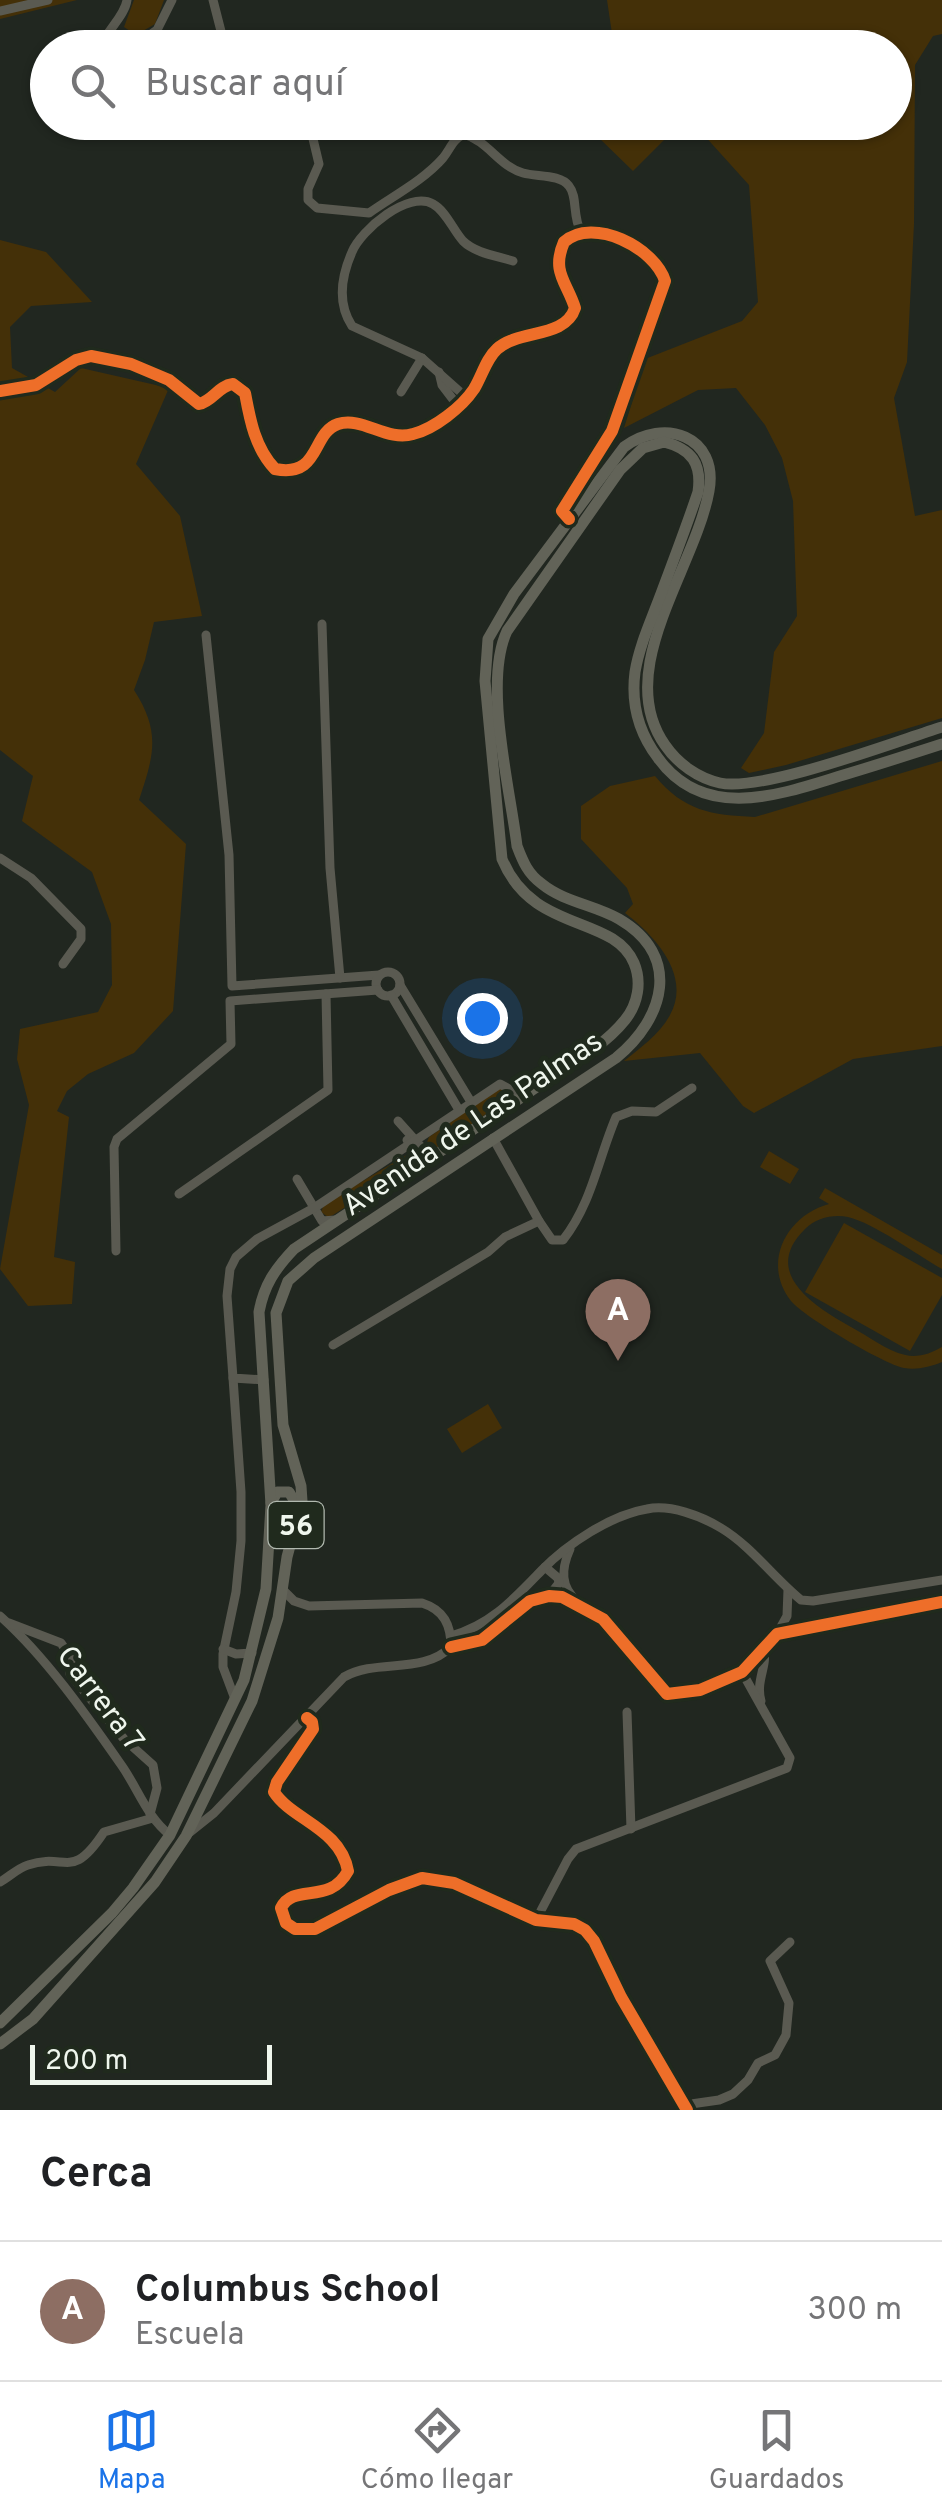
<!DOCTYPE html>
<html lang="es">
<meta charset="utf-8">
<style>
body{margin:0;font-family:Overpass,sans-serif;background:#f2f2f2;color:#202124}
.scale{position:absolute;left:30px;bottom:25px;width:242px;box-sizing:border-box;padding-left:10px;border:5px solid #eff6ed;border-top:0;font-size:28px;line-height:35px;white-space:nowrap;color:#eff6ed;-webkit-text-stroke:8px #202a1d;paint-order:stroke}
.you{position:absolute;left:482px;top:1018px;width:35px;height:35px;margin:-25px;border:8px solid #fff;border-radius:50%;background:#1a73e8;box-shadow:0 0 0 15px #1a73e833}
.badge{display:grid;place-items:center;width:65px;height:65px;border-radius:50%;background:#1a73e8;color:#fff;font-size:32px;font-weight:700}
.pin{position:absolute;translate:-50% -82px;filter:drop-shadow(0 2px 5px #0008)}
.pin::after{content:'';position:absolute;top:52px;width:35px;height:30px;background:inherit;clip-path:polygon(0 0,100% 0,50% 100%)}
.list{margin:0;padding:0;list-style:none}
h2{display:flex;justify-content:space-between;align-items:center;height:130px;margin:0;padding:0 40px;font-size:42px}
h2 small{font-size:32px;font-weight:400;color:#757577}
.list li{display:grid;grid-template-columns:65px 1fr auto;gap:30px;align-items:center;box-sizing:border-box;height:140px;padding:0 40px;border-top:2px solid #e0e0e0}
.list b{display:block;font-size:38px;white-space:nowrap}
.list p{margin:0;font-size:32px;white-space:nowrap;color:#757577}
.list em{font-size:32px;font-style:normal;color:#757577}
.icon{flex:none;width:55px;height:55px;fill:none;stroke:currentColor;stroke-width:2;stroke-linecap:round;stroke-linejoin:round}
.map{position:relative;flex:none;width:942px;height:2110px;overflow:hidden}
.search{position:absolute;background:#fff;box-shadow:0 2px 8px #0004;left:30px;right:30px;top:30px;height:110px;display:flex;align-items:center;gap:25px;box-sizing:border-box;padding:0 35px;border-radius:55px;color:#757577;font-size:38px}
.sheet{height:270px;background:#fff}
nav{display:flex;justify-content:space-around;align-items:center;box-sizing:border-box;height:140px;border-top:2px solid #e0e0e0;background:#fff;font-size:28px;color:#757577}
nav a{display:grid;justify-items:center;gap:5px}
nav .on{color:#1a73e8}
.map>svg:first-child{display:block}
.green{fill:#443008}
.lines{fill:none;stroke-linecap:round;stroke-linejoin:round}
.minor{stroke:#5a5a51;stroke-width:9}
.major{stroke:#626358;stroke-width:11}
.cycleway-casing{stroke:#202a1d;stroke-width:19}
.cycleway{stroke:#ee6e29;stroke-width:12}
.labels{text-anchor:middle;stroke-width:10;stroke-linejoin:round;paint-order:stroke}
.shield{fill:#202a1d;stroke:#b1b9af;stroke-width:2.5}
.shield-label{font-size:28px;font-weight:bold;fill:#eff6ed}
.street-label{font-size:30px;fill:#eff6ed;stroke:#202a1d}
</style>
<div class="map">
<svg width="942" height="2110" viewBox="0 0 942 2110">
<rect width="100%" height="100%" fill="#212720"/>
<!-- green -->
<g class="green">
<polygon points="0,0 77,0 0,19"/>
<polygon points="134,0 164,0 155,24 136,35 124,27"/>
<polygon points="607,0 942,0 942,34 933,36 915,65 914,224 907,362 894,398 915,516 942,510 942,718 786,765 749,773 741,768 764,733 774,652 797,616 793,501 782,458 765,425 736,388 698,390 624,428 645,359 742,321 758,302 749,185 693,123 894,122 894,48 614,47"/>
<polygon points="605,123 605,122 681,123 633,171 597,136"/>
<path d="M 0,240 L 46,252 L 92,302 L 31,306 L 10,327 L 12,368 L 55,392 L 81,368 L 169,388 L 136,464 L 180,516 L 202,616 L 154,622 L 145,660 L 134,690 C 161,732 154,755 139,800 L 186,844 L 173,1011 L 134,1053 L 88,1074 L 67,1091 L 57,1111 L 69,1117 L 54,1257 L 75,1262 L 72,1304 L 28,1306 L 0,1269 L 29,1105 L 17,1059 L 20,1029 L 98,1012 L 112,985 L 111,924 L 92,872 L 22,821 L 33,776 L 0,750 Z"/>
<path d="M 942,761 L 942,1046 L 853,1059 L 754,1113 L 743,1106 L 700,1053 L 624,1061 C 640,1048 660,1034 670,1015 C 692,975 654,935 625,913 L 633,904 L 627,888 L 581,839 L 581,806 L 610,786 L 655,776 C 684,811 711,815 755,817 Z"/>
<polygon points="500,1088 509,1090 507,1099 438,1148 432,1150 426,1145 429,1137"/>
<polygon points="769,1151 799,1169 790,1184 760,1167"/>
<polygon points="410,1153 415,1161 411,1165 333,1215 328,1217 321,1212 324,1204"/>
<path d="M 825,1188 L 942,1255 L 942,1269 C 917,1255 874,1223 848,1217 C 833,1214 816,1218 805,1229 C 757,1276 823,1311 858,1331 C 874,1340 893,1355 913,1356 C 924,1356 933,1352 942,1347 L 942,1362 C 930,1367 917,1370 904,1368 C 884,1364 804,1317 791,1301 C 761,1263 787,1215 829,1204 L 819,1198 Z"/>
<polygon points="844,1223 942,1278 942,1295 910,1351 805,1292"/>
<polygon points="488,1404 502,1428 462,1453 447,1429"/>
</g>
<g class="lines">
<!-- minor -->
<g class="minor">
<polyline points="213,0 223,39 229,48"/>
<polyline points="0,11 48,0"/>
<path d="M 100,48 C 106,31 125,16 127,0"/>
<polyline points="132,48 157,30 172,0"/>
<path d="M 309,122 L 319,164 L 308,189 L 308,200 L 317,208 L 369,213 C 393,196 424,180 443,158 C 451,148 452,140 464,134 C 489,142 499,166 523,173 C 537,177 560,174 569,186 C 578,197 572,216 581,232"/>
<polyline points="439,372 442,385 458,406"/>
<path d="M 0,391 L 36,385 L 76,360 L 91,356 L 131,364 L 169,380 L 199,404 C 213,401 218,386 233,384 L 245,393 C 250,420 255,448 275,469 C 321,478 311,433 338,424 C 362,416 387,442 413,434 C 434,429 462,407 474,389 C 482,376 486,359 497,349 C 519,329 565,339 575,308 C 567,282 551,272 564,242 C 593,216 655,248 665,281 L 612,431 L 562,511 L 569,519"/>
<polyline points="401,392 422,358"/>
<path d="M 467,398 L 422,358 L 352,326 C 337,303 341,277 352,252 C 361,230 408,190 433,204 C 446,211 453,230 463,241 C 475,253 497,256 513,261"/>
<polyline points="322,624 330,868 340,978"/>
<polyline points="206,635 229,855 232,986 379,975"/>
<polyline points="0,858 31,878 81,929 81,939 63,964"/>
<circle cx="388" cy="984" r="12"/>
<polyline points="400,985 471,1102"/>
<polyline points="391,995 459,1110"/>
<polyline points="398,1121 424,1150 436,1153"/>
<polyline points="407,1140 418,1158 417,1168"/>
<polyline points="297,1179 322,1221 335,1220"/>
<polyline points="179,1194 328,1090 326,994"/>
<path d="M 539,1221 L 552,1240 L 563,1240 C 592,1203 598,1159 616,1117 L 632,1111 L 656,1112 L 692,1088"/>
<polyline points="116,1251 114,1147 117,1139 231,1044 230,1001 378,990"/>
<polyline points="333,1345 488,1252 505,1237 539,1221 493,1138"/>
<polyline points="233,1378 241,1492 241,1541 236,1592 223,1654 223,1667 235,1699"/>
<polyline points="264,1380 233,1378 227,1296 230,1269 236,1257 257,1239 314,1208 500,1084 513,1091 506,1106"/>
<path d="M 570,1549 C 561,1569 560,1587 578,1602"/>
<polyline points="545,1567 558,1578 559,1583 549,1596"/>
<path d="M 0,1616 C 46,1657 87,1716 122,1766 C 138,1789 147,1817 170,1835"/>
<polyline points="9,1623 61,1643 71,1658 70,1674 124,1739 153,1765 157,1788 150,1814"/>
<polyline points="777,1634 787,1616 788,1590"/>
<path d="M 451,1636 C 491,1625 514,1599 542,1570 C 567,1544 611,1515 647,1509 C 670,1504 701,1516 721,1528 C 751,1546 773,1577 801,1600 L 813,1601 L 942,1580"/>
<polyline points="451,1647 482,1640 530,1601 549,1596 562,1597 603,1619 667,1694 700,1690 742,1672 777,1634 942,1602"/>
<polyline points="223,1649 236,1654 252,1653"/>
<path d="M 761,1701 C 755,1680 769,1664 763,1649"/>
<polyline points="627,1712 631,1829"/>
<path d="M 307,1718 L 312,1722 L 313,1729 L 277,1782 L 274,1792 C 292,1820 340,1828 348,1871 C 329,1906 294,1882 281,1908 L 286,1923 L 295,1929 L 315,1929 L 389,1890 L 422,1878 L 454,1883 L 536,1920 L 574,1924 L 585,1930 L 594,1941 L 621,1997 L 687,2110"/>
<path d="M 189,1833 L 214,1813 L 344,1677 C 377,1658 422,1675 451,1647 C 451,1625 444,1610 422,1603 L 309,1606 L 294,1601 L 283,1590"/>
<path d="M 0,1882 C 9,1877 18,1868 28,1865 C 67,1852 71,1882 104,1832 L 153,1818"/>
<polyline points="536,1920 568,1859 576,1849 787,1768 790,1758 742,1672"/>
<polyline points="684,2105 719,2100 733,2094 748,2080 758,2063 775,2055 786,2035 789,2003 770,1961 790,1942"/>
</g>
<!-- major -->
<g class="major">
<polyline points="271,1503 277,1492 289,1492 300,1510"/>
<path d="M 0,2023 L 112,1913 L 133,1888 L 170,1835 L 244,1680 L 266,1589 L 271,1505 L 259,1312 C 264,1285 275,1269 294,1249 C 372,1197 450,1145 528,1093 C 559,1071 601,1050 625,1020 C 638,1004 642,982 634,963 C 613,914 533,934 502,859 L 485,681 L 488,639 L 514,594 L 624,447 C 664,417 719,436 709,491 C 695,569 612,670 665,745 C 678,764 698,778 720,783 C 763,792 894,742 942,727"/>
<path d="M 0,2044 L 33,2019 L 155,1882 L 186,1836 L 252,1701 L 278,1618 L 287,1557 L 302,1501 L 301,1486 L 283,1425 L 276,1313 L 288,1281 L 314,1258 L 616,1058 C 665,1018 682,956 619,919 C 595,905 564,902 542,884 C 528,874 523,862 517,846 C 510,788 483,682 507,631 L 620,470 L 643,448 L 664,442 C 692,449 702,464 698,492 C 686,528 672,564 659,599 C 650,623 639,647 635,672 C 631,703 639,733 658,758 C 704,822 779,795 840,776 C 874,766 908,755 942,744"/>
</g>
<!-- cycleway casing -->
<g class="cycleway-casing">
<g id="cycleway">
<path d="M 0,391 L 36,385 L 76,360 L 91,356 L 131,364 L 169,380 L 199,404 C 213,401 218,386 233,384 L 245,393 C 250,420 255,448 275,469 C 321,478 311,433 338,424 C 362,416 387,442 413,434 C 434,429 462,407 474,389 C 482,376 486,359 497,349 C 519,329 565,339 575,308 C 567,282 551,272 564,242 C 593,216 655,248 665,281 L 612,431 L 562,511 L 569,519"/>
<polyline points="451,1647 482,1640 530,1601 549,1596 562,1597 603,1619 667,1694 700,1690 742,1672 777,1634 942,1602"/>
<path d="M 307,1718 L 312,1722 L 313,1729 L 277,1782 L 274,1792 C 292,1820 340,1828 348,1871 C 329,1906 294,1882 281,1908 L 286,1923 L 295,1929 L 315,1929 L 389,1890 L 422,1878 L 454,1883 L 536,1920 L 574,1924 L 585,1930 L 594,1941 L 621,1997 L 687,2110"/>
</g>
</g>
<!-- cycleway -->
<use href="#cycleway" class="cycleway"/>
</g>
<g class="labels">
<!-- shield labels -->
<rect class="shield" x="268.5" y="1502" width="55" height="46" rx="8"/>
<g class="shield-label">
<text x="296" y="1535">56</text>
</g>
<!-- street labels -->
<g class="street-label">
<text transform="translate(472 1123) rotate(-34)" y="10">Avenida de Las Palmas</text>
<text transform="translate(101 1698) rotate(53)" y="10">Carrera 7</text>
</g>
</g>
</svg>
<div class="scale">200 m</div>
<div class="you"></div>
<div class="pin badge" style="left:618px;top:1361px;background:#8d6e63">A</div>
<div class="search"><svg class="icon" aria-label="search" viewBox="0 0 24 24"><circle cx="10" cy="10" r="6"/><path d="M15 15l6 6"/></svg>Buscar aquí</div>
</div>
<section class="sheet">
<h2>Cerca<small></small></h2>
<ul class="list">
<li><span class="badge" style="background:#8d6e63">A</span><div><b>Columbus School</b><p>Escuela</p></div><em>300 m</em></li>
</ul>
</section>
<nav>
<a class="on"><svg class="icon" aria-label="map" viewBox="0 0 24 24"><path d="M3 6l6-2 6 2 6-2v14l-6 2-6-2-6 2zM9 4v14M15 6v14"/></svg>Mapa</a>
<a><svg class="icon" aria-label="directions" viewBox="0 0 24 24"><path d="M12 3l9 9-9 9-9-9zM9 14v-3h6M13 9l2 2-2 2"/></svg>Cómo llegar</a>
<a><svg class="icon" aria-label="saved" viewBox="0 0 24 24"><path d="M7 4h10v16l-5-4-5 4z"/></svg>Guardados</a>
</nav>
